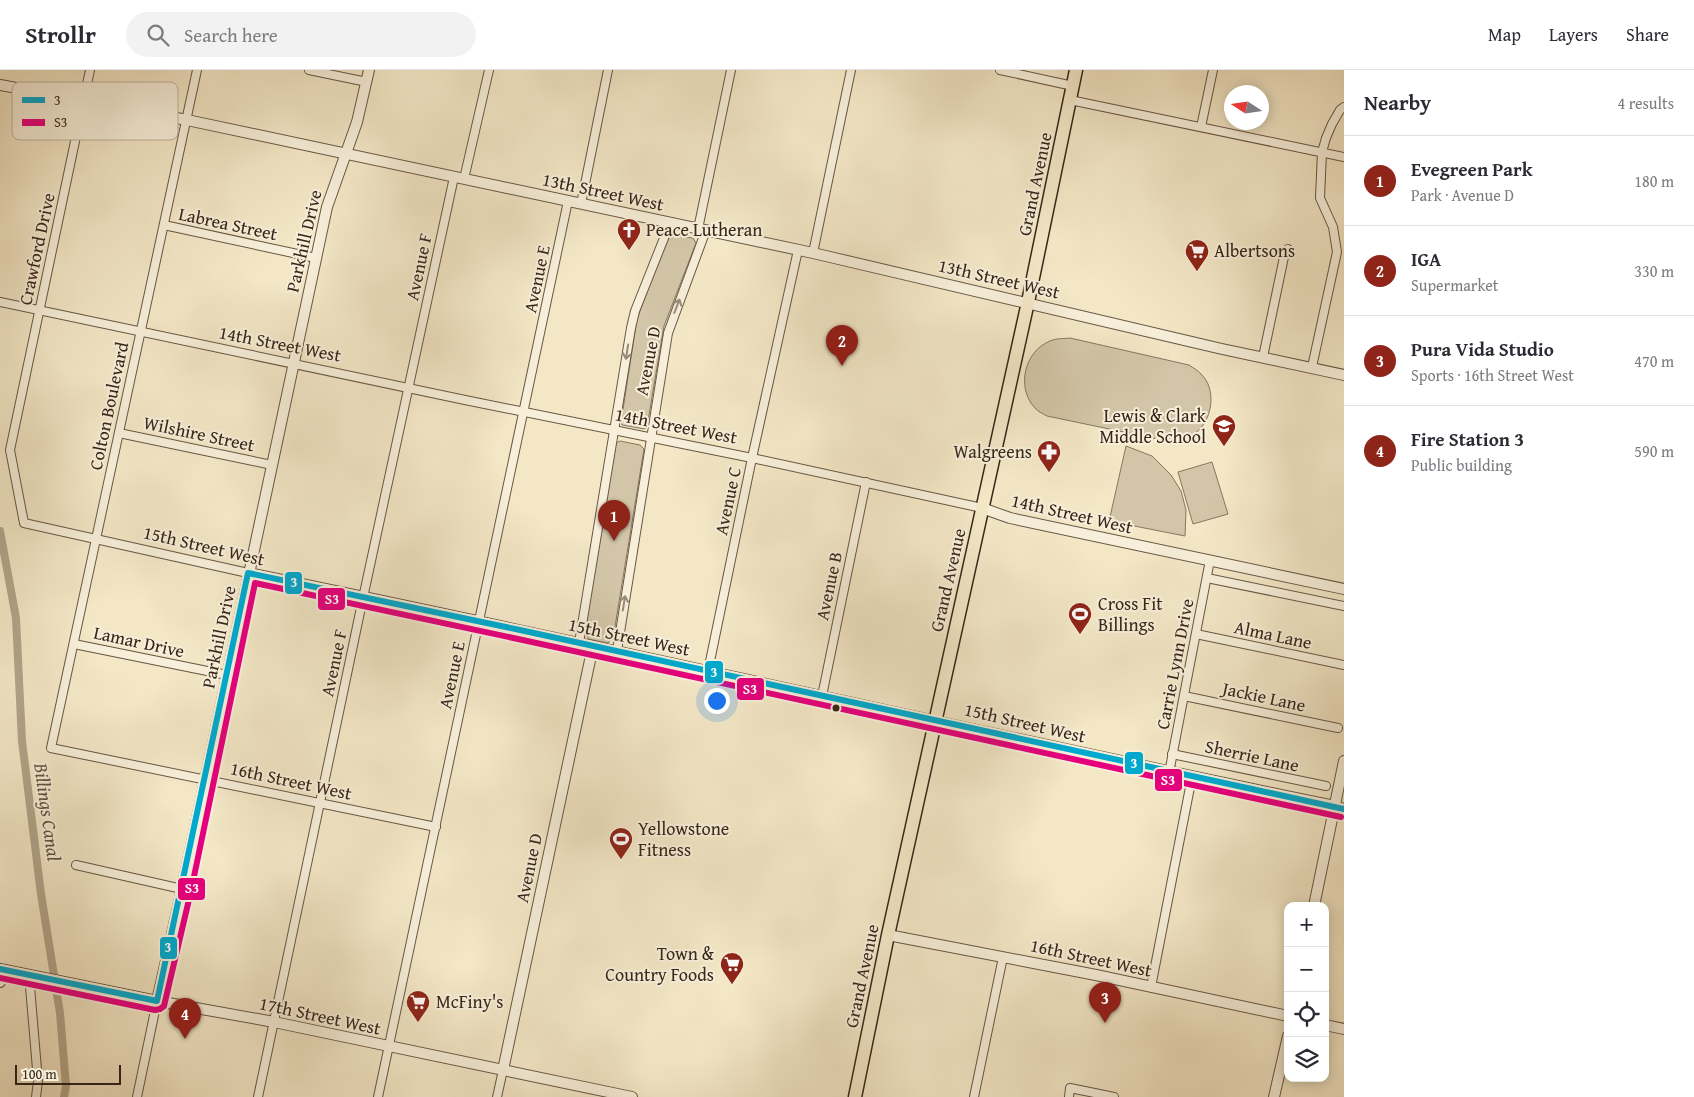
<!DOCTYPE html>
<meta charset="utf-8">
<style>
body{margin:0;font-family:"Gentium Book Plus",serif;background:#f2f2f3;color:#2b2b33}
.controls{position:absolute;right:15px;bottom:15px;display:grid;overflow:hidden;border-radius:10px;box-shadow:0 2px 12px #0003}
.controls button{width:45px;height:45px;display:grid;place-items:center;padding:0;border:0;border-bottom:1px solid #e1e1e2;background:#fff;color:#2b2b33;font:25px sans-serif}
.compass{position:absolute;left:1224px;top:15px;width:45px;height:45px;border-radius:50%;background:#fff;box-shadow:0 2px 12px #0003;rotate:282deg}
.scale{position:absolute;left:15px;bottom:12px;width:106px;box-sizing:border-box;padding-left:5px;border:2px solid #382518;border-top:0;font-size:14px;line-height:18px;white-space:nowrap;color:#382518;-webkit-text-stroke:4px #f7efda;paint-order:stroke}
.you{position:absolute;left:716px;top:630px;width:18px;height:18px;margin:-12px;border:4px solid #fff;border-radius:50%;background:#1a73e8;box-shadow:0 0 0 8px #1a73e833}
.badge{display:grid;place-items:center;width:32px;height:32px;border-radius:50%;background:#8f2418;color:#fff;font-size:16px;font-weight:700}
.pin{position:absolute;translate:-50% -41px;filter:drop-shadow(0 1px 2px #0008)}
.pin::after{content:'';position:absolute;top:26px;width:18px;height:15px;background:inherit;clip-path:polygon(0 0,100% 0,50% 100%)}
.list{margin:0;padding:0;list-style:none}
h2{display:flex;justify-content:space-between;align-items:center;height:65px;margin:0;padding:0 20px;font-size:21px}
h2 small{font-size:16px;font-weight:400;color:#7c7c81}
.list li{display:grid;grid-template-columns:32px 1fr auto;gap:15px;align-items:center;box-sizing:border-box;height:90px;padding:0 20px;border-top:1px solid #e1e1e2}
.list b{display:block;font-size:19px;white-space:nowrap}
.list p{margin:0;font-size:16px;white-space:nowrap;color:#7c7c81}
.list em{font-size:16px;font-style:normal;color:#7c7c81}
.icon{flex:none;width:28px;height:28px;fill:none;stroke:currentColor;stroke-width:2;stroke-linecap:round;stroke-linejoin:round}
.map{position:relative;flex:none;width:1344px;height:1027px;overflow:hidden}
header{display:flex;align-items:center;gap:30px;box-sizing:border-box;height:70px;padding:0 25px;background:#fff;border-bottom:1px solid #e1e1e2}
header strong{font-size:24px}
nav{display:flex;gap:28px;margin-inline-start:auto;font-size:18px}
.search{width:350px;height:45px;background:#f2f2f3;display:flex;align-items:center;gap:12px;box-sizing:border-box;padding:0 18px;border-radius:28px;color:#7c7c81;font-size:19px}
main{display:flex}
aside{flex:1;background:#fff}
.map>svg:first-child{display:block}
.green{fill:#d3c6a8;stroke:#867660}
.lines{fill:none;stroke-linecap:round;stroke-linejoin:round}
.canal{stroke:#b3a58b;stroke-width:8}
.minor-casing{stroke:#675644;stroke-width:10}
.tertiary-casing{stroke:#675644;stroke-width:12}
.primary-casing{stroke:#382518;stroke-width:15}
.minor{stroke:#f7efda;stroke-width:8}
.tertiary{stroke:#f7efda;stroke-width:10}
.primary{stroke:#f3e7c6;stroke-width:12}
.bus-1-casing{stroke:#f7efda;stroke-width:10}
.bus-2-casing{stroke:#f7efda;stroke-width:10}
.bus-1{stroke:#00a9ce;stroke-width:6}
.bus-2{stroke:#e5007d;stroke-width:6}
.oneway{stroke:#988a79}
.bus-dot{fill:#382518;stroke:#f7efda;stroke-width:2}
.labels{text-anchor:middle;stroke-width:4;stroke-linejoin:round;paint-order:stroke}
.street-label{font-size:18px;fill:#382518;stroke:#f7efda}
.poi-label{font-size:18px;fill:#382518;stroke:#f7efda;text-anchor:start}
.water-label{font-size:19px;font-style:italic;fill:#635240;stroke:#f7efda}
.key{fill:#f7efda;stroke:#beb2a0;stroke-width:1}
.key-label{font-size:14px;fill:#382518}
.line-badge{stroke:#f7efda;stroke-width:2}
.badge-label{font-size:14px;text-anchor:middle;font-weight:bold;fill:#fff}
</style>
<header>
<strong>Strollr</strong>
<div class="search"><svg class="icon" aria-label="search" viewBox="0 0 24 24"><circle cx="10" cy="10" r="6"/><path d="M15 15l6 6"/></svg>Search here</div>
<nav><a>Map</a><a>Layers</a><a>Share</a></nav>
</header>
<main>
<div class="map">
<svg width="1344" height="1027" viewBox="0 0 1344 1027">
<rect width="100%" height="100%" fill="#f3e7c6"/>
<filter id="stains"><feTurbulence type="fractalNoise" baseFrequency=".004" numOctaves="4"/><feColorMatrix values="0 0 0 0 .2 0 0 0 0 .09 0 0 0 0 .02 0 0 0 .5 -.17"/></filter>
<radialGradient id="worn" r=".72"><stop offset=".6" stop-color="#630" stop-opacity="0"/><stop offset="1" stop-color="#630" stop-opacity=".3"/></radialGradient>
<!-- green -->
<g class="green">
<polygon points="671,165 693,168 696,173 664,256 647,357 644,359 622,355 621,352 637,249 668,167 670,168"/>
<path d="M 1070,268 L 1189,295 C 1193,298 1198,300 1201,304 C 1216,318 1213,346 1199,360 C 1190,369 1178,371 1167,371 L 1047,346 C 1043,344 1037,341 1034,337 C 1016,316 1025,281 1050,271 C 1056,268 1064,269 1070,268 Z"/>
<polygon points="620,371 640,375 644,379 613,569 611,569 608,573 588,569 588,567 584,564 616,373"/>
<polygon points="1126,376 1152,386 1171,405 1181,421 1186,440 1185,466 1114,452 1110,447"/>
<polygon points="1212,392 1228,444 1193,454 1178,402"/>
</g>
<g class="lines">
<!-- canal -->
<polyline class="canal" points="0,461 16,548 22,671 41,824 60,943 66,1016 64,1027"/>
<!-- minor casing -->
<g class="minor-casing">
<g id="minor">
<polyline points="90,0 10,380 24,453 248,503"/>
<polyline points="197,0 51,678 436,757"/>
<polyline points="309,0 367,12"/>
<polyline points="1000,0 1073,16"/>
<polyline points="1070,30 1344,87"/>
<polyline points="1201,57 1213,0"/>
<polyline points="464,109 489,0"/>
<polyline points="581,134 608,0"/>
<polyline points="164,155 316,188"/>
<polyline points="698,159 731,0"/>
<polyline points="813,183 851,0"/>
<polyline points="0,232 465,330 752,388 982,438"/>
<polyline points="1263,287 1284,187 1288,179"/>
<polyline points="1312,297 1337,182 1333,157 1320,128 1322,82 1326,68 1332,54 1340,40 1344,37"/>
<polyline points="119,363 272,395"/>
<polyline points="1207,508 1344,536"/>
<polyline points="1196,564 1344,595"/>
<polyline points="579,573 631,258 635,241 670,153"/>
<polyline points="74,574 227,605"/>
<polyline points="617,581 668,263 706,160"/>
<polyline points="708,601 752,388 798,180"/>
<polyline points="822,626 866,412"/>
<polyline points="1184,626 1338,658"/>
<polyline points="1172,684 1326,716"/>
<polyline points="1169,703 1210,490"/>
<polyline points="76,795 182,819"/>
<polyline points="29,905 38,1011 36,1027"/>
<polyline points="1151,917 1192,707"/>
<polyline points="137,1027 157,931"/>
<polyline points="258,1027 363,528 454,107"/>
<polyline points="378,1027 568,131"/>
<polyline points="497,1027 503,1000"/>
<polyline points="974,1027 1003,887"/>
<polyline points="1069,1027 1070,1018 1114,1027"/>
</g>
</g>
<!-- tertiary casing -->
<g class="tertiary-casing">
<g id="tertiary">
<polyline points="0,15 187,50 813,183 1222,279 1344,305"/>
<polyline points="982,438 1010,448 1344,519"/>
<path d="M 248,503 C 611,577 972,662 1335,736 L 1344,739"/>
<polyline points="1314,836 1344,691"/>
<polyline points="888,865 1096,905 1288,946"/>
<polyline points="0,899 157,931 274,952 632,1027"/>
<polyline points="0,912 3,900"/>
<polyline points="157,931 182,819 327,137 357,52 369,0"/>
<polyline points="1325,955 1344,959"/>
<polyline points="503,1000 593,576"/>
<polyline points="1274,1027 1288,966"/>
</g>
</g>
<!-- primary casing -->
<g class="primary-casing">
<polyline id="primary" points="855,1027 888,865 1028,232 1076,0"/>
</g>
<!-- minor -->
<use href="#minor" class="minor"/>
<!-- tertiary -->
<use href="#tertiary" class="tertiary"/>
<!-- primary -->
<use href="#primary" class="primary"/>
<!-- bus-1 casing -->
<g class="bus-1-casing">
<polyline id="bus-1" points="0,899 157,931 248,503 520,560 1344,739"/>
</g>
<!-- bus-2 casing -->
<g class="bus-2-casing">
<polyline id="bus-2" points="0,908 155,940 160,939 164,936 191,821 255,513 518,569 1341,747"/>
</g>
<!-- bus-1 -->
<use href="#bus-1" class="bus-1"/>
<!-- bus-2 -->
<use href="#bus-2" class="bus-2"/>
</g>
<!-- one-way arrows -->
<defs><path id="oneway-shaft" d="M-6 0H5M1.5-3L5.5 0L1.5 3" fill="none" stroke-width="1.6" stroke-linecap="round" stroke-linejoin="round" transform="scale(1.25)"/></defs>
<g class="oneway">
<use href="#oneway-shaft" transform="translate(677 236) rotate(-69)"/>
<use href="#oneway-shaft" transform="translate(627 282) rotate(99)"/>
<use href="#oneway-shaft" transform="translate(624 533) rotate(-81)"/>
</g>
<!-- icons -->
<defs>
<g id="church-pin" transform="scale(1.25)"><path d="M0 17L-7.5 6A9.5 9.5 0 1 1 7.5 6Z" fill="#8f2418" stroke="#f7efda"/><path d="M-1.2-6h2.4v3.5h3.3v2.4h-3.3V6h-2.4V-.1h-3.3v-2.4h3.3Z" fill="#fff"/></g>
<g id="supermarket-pin" transform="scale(1.25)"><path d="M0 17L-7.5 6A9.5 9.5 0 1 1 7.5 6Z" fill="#8f2418" stroke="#f7efda"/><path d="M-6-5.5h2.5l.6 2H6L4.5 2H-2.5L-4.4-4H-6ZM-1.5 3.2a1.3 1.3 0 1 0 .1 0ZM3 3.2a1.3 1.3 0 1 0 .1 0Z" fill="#fff"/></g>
<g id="school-pin" transform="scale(1.25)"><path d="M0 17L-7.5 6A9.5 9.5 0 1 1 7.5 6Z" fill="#8f2418" stroke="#f7efda"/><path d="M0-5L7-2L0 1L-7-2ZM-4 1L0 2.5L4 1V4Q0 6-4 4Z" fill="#fff"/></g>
<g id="pharmacy-pin" transform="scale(1.25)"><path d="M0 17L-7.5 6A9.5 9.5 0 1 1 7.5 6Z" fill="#8f2418" stroke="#f7efda"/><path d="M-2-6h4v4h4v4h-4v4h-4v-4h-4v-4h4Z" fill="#fff"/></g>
<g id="stadium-pin" transform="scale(1.25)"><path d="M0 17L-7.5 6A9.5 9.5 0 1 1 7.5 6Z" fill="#8f2418" stroke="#f7efda"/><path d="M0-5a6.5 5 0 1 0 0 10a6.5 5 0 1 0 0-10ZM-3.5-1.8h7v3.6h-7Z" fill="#fff"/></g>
</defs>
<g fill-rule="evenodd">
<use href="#church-pin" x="629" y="160"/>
<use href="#supermarket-pin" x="1197" y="181"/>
<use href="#school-pin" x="1224" y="356"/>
<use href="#pharmacy-pin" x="1049" y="382"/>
<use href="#stadium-pin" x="1080" y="544"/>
<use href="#stadium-pin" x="621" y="769"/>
<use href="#supermarket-pin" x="732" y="894"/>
<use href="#supermarket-pin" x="418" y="932"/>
</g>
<!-- markers -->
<circle class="bus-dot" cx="836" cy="638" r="4.5"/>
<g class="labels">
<!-- street labels -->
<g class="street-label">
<text transform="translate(1035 114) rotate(-78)" y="6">Grand Avenue</text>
<text transform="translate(603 122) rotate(12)" y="6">13th Street West</text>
<text transform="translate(228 154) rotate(12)" y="6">Labrea Street</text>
<text transform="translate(304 171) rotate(-77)" y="6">Parkhill Drive</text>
<text transform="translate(37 179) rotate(-78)" y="6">Crawford Drive</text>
<text transform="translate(419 197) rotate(-78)" y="6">Avenue F</text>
<text transform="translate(537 209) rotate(-78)" y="6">Avenue E</text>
<text transform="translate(999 209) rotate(13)" y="6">13th Street West</text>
<text transform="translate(280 274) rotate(11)" y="6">14th Street West</text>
<text transform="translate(648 291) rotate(-79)" y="6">Avenue D</text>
<text transform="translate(109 336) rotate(-78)" y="6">Colton Boulevard</text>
<text transform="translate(676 356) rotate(11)" y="6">14th Street West</text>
<text transform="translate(199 364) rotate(12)" y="6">Wilshire Street</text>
<text transform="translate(728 431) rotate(-78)" y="6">Avenue C</text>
<text transform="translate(1072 444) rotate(13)" y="6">14th Street West</text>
<text transform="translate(204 476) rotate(13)" y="6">15th Street West</text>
<text transform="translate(948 510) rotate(-77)" y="6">Grand Avenue</text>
<text transform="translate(829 516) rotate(-78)" y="6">Avenue B</text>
<text transform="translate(1273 565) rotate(12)" y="6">Alma Lane</text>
<text transform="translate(219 567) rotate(-78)" y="6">Parkhill Drive</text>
<text transform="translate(629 567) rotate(12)" y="6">15th Street West</text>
<text transform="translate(139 572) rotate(12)" y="6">Lamar Drive</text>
<text transform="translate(334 593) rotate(-78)" y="6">Avenue F</text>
<text transform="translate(1175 594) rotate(-79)" y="6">Carrie Lynn Drive</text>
<text transform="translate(452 605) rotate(-78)" y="6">Avenue E</text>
<text transform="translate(1264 627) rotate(12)" y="6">Jackie Lane</text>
<text transform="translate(1025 653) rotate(13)" y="6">15th Street West</text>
<text transform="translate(1252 686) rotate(12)" y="6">Sherrie Lane</text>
<text transform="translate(291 711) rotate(12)" y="6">16th Street West</text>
<text transform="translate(529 798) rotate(-78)" y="6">Avenue D</text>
<text transform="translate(1091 888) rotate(12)" y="6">16th Street West</text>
<text transform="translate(862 906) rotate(-78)" y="6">Grand Avenue</text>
<text transform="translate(320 946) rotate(12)" y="6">17th Street West</text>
</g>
<!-- poi labels -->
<g class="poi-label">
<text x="646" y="166">Peace Lutheran</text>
<text x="1214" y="187">Albertsons</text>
<text x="1206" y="352" text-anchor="end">Lewis &amp; Clark<tspan x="1206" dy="21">Middle School</tspan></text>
<text x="1032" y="388" text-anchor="end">Walgreens</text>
<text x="1098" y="540">Cross Fit<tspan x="1098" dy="21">Billings</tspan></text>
<text x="638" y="765">Yellowstone<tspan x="638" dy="21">Fitness</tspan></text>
<text x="714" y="890" text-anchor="end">Town &amp;<tspan x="714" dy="21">Country Foods</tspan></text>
<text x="436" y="938">McFiny's</text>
</g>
<!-- water labels -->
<g class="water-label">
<text transform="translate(48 742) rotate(82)" y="7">Billings Canal</text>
</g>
</g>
<!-- legend -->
<rect x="12" y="12" width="166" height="58" rx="8" class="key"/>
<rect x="22" y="27" width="23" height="6" fill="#00a9ce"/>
<rect x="22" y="49" width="23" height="7" fill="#e5007d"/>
<g class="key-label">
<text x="54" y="35">3</text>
<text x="54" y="57">S3</text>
</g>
<g class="line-badge">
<rect x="284" y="501" width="19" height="24" rx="5" fill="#00a9ce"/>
<rect x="317" y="517" width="29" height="24" rx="5" fill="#e5007d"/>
<rect x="704" y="590" width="20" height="24" rx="5" fill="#00a9ce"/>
<rect x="736" y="607" width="29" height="24" rx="5" fill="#e5007d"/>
<rect x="1124" y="681" width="20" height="24" rx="5" fill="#00a9ce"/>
<rect x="1154" y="698" width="29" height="24" rx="5" fill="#e5007d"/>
<rect x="177" y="807" width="29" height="24" rx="5" fill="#e5007d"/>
<rect x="159" y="866" width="19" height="24" rx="5" fill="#00a9ce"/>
</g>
<g class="badge-label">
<text x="294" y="517">3</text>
<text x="332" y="534">S3</text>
<text x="714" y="607">3</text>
<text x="750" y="624">S3</text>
<text x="1134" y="698">3</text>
<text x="1168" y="715">S3</text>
<text x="192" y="823">S3</text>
<text x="168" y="882">3</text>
</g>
<rect width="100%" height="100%" filter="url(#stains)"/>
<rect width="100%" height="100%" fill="url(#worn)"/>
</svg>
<div class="controls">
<button>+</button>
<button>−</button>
<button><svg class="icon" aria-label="locate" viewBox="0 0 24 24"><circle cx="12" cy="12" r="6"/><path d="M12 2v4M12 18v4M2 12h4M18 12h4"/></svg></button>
<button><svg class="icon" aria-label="layers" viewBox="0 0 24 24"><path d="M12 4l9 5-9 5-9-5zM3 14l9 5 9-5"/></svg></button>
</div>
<svg class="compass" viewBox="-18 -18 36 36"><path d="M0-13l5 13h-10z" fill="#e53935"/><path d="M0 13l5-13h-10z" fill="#7c7c81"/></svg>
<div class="scale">100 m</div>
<div class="you"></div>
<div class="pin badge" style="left:614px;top:471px">1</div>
<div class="pin badge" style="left:842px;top:296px">2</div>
<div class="pin badge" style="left:1105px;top:953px">3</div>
<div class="pin badge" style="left:185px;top:969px">4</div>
</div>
<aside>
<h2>Nearby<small>4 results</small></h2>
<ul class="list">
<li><span class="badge">1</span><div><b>Evegreen Park</b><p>Park · Avenue D</p></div><em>180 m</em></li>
<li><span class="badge">2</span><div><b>IGA</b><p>Supermarket</p></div><em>330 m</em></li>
<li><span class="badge">3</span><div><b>Pura Vida Studio</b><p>Sports · 16th Street West</p></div><em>470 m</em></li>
<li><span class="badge">4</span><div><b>Fire Station 3</b><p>Public building</p></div><em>590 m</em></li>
</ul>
</aside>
</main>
